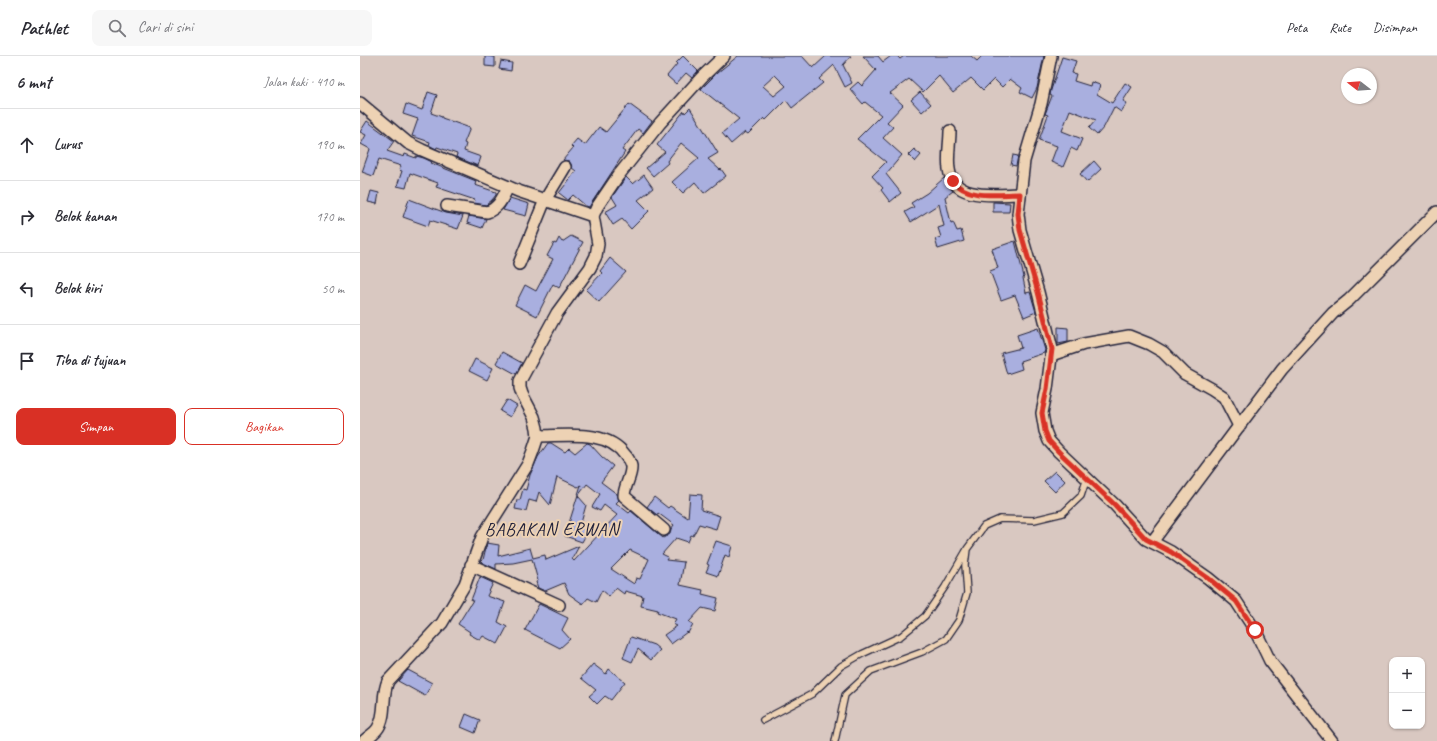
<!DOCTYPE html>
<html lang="id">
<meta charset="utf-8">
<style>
body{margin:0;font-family:Caveat,sans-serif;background:#f7f7f7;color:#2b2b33}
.controls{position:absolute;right:12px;bottom:12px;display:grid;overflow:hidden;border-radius:8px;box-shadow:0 1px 3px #0004}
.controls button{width:36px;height:36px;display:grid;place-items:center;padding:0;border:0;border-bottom:1px solid #e1e1e2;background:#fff;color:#2b2b33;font:20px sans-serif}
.compass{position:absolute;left:981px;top:12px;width:36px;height:36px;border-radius:50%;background:#fff;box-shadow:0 1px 3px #0004;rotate:287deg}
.stop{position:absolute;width:12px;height:12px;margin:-9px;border:3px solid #d93025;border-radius:50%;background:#fff}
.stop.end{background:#d93025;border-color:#fff;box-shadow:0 1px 4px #0008}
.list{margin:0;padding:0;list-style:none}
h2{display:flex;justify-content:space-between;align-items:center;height:52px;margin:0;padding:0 16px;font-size:17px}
h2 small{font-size:13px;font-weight:400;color:#7c7c81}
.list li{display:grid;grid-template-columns:26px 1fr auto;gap:12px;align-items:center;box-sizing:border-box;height:72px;padding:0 16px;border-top:1px solid #e1e1e2}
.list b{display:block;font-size:15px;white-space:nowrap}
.list em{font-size:13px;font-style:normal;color:#7c7c81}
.actions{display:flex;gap:8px;padding:12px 16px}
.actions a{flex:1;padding:9px 0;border:1px solid #d93025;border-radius:8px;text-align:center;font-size:14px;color:#d93025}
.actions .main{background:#d93025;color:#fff}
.icon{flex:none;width:22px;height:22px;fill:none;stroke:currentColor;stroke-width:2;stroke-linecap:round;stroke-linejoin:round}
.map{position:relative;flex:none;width:1077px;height:685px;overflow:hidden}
header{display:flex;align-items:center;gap:24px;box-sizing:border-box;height:56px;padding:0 20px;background:#fff;border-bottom:1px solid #e1e1e2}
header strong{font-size:19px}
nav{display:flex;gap:22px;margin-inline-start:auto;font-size:14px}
.search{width:280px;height:36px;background:#f7f7f7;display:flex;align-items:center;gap:10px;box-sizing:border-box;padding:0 14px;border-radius:8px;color:#7c7c81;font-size:15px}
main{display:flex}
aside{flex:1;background:#fff}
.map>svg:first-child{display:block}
.building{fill:#a9afdf;stroke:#22223b;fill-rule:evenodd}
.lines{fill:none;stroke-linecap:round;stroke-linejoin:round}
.lane-casing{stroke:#22223b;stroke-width:8}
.street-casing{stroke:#22223b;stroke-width:14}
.lane{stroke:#edd2b4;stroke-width:5.5}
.street{stroke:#edd2b4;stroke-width:11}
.route{stroke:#d93025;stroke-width:5}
.labels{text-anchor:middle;stroke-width:4;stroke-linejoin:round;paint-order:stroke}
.neighbourhood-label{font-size:18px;letter-spacing:1px;fill:#22223b;stroke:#edd2b4}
</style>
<header>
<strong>Pathlet</strong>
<div class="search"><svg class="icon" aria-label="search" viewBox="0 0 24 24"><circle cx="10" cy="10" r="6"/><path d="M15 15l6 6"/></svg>Cari di sini</div>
<nav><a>Peta</a><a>Rute</a><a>Disimpan</a></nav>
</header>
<main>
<aside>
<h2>6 mnt<small>Jalan kaki · 410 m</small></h2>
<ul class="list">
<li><svg class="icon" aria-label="ahead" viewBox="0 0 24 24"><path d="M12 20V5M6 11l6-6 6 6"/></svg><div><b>Lurus</b></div><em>190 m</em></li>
<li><svg class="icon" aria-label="right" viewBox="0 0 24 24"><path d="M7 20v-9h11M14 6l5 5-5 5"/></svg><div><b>Belok kanan</b></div><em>170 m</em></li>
<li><svg class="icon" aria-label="left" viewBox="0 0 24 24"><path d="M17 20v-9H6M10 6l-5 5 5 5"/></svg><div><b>Belok kiri</b></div><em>50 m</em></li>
<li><svg class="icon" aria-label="arrive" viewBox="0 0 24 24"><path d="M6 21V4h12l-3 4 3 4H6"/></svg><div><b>Tiba di tujuan</b></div></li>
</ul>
<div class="actions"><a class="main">Simpan</a><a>Bagikan</a></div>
</aside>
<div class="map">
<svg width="1077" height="685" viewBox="0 0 1077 685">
<rect width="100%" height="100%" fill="#d9c8c1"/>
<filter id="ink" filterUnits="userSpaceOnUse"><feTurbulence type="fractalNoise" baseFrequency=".025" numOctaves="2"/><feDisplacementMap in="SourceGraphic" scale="8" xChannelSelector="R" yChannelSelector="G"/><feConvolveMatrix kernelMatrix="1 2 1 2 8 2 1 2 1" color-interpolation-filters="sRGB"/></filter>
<g filter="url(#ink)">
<!-- building -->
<g class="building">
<polygon points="125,0 135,1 135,11 125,10"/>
<polygon points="323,0 338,15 332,22 326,17 316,28 307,20 317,8 316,7"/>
<path d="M 378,0 L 442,0 L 453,12 L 466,0 L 491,0 L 483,9 L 492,27 L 485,31 L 474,9 L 459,23 L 463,27 L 432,52 L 426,44 L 406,64 L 404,62 L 388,78 L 385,76 L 371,88 L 362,77 L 379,63 L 341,33 L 357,17 ZM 415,19 L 426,30 L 414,40 L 403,30 Z"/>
<polygon points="503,0 518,0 523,6 531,0 537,0 540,3 544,0 611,0 617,5 622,0 684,0 677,32 672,42 660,36 662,32 650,23 642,31 634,23 623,34 611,22 593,37 579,20 563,36 549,23 530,37 543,49 527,66 533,71 523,82 542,99 526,118 541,137 530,146 521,134 523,132 512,120 526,106 497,83 521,59 505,46 503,48 490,33 498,26 502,30 516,14"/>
<polygon points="702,1 716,5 712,17 716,18 714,25 730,30 731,26 740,29 737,38 752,47 765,27 772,31 763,45 767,47 761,56 754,51 744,71 737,79 729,72 736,64 710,54 702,75 722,83 717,95 711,92 703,111 691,106 697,90 679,84 688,59 685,58 692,40 690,39 691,34"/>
<polygon points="141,5 152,7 151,15 139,13"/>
<polygon points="68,36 77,39 71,57 82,61 82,62 110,72 104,87 106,88 104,95 121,101 118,110 96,101 97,98 77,91 76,93 69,89 70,86 52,80 58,63 43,58 46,48 62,54"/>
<polygon points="560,36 571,48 562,56 551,44"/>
<polygon points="269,48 292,65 283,77 278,73 262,94 265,96 229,151 226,150 213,139 208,144 199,137 216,115 212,112 211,108 209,105 203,104 213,92 211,90 217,83 225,89 239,71 246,76"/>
<polygon points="330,52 358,97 348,103 360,114 361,113 366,120 344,137 335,126 323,137 312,126 339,102 321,87 307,105 308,107 293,120 286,112 305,96 297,89 324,55 325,57"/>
<polygon points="7,65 34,85 27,95 44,101 45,98 56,102 56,100 64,102 72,106 71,107 116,125 115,129 136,136 136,139 132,144 126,149 114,147 115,144 76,131 78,127 50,117 46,132 37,130 42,115 39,114 41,110 19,103 13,120 2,116 10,93 1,88 6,79 0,76"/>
<polygon points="554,93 561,99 555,106 548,99"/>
<polygon points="653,99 658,100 656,110 651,109"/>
<polygon points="734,105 741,113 727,126 720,118"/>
<polygon points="284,119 293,132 278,144 289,155 271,173 262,163 253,169 245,156 257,149 252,141 266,121 273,128"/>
<polygon points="584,122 587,128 593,135 585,141 591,167 593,166 597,175 601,174 604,185 578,193 575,183 581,181 578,172 584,170 579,148 551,166 545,156 554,151 551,147 567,137"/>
<polygon points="11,135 19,137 17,148 8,146"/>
<polygon points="150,142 169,148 166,160 143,154"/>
<polygon points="49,143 86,157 103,160 98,173 70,164 68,170 43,161"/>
<polygon points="633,146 650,147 649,156 633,156"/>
<polygon points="109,160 126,163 122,172 107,167"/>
<polygon points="211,180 223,186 199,232 193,228 177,260 155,249 165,229 176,235 193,203 187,200 194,187 196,188 199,182 202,186"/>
<polygon points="655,185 664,221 663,222 666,237 670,236 676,256 664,261 655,239 641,244 630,215 638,212 632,193"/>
<polygon points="250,202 266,216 239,246 226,234 242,217 240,215"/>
<polygon points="698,271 708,272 708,286 698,288"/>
<polygon points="678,272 685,294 684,297 660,305 662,313 647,318 641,297 661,292 657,279"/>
<polygon points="142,296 162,307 156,318 136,307"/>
<polygon points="115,303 133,312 127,324 109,315"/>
<polygon points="147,344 157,350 150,361 140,355"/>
<path d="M 188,387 L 191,387 L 205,396 L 209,392 L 215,397 L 227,387 L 230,388 L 242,401 L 253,410 L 241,426 L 257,438 L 259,444 L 256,447 L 269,457 L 271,455 L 303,482 L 310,478 L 311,473 L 314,469 L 298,457 L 297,459 L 287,451 L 294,441 L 308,452 L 310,450 L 328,462 L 330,438 L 342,439 L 341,454 L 360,460 L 356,473 L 339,468 L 333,480 L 331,479 L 328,486 L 316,482 L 302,498 L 308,501 L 306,504 L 324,506 L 320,529 L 343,534 L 342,538 L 358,542 L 355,555 L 342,552 L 329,566 L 333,568 L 328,577 L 327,576 L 311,588 L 304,579 L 317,570 L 313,568 L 316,563 L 297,556 L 298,554 L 281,550 L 283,540 L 265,535 L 264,538 L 256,532 L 249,540 L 242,534 L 236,546 L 228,542 L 223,548 L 209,538 L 204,527 L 185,535 L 178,532 L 176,526 L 178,525 L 172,503 L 153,507 L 136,508 L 136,513 L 121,506 L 123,504 L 127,487 L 139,489 L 138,500 L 170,492 L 173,502 L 185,499 L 186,504 L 219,490 L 212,503 L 214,505 L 257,459 L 244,449 L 240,455 L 232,451 L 240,438 L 227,428 L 218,440 L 226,449 L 221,467 L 229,473 L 222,486 L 205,480 L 221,429 L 218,431 L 197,421 L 190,449 L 179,436 L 176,446 L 169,444 L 166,455 L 155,453 L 157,444 L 160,444 L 163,433 L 166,434 L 170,419 L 178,401 ZM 270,494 L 289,503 L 280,523 L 276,522 L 274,528 L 251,513 Z"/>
<polygon points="695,415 705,425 695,436 684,425"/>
<polygon points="356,485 372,490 369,501 365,499 358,520 346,516 349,509 347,508"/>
<polygon points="120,521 133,527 127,540 145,546 138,566 147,571 138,588 123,580 120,584 109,578 110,576 98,568 113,544 111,544"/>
<polygon points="179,548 208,562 202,574 210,583 200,592 165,574"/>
<polygon points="271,581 294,589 300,594 291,604 278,593 272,606 263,602"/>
<polygon points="233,608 246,618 249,613 265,626 251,644 245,640 237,648 229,640 236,634 221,622"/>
<polygon points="48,614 72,627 65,640 38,625"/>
<polygon points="106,658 120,664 115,677 101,671"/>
</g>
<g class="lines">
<!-- lane casing -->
<g class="lane-casing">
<g id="lane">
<polyline points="403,664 452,638 481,610 502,598 541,580 565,560 585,531 606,495"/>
<polyline points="475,685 485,639 511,615 562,596 586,583 599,564 607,537 605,509 607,493 624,470 640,463 674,464 703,457 721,440 727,422"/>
</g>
</g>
<!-- street casing -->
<g class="street-casing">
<g id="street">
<polyline points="691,0 681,48 664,105 658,158 660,174 678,236 692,293 687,333 682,357 685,375 689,385 699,396 755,449 786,483 811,496 848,522 876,545 895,574 910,605 972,685"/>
<polyline points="0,47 48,87 62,94 158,135 233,160"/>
<path d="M 590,75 C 590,87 587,101 589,113 C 593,146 637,138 660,138"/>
<path d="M 87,150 L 127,156 C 139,152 143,141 148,131"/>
<polyline points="159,208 185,144 205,111"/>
<polyline points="691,299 724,288 769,280 789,288 803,296 825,318 852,333 864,341 879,370 922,313 973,257 989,244 1077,156"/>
<path d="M 178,380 C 206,380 247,373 265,399 C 268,402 270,406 271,410 C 272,420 264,430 264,440 L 304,474"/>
<polyline points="792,486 879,370"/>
<polyline points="111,509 199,549"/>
<path d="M 4,685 C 8,681 15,677 18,672 C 27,659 21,639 28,625 L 82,567 L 105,528 L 122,481 L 168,408 L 173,395 L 178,380 L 177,372 L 174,361 L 162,338 L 160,332 L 160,325 L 197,257 L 230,212 L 236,200 L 238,188 L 233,160 L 237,151 L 258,120 L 300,67 L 342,21 L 364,0"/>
</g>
</g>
<!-- lane -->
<use href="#lane" class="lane"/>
<!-- street -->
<use href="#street" class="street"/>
</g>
</g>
<g class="lines" filter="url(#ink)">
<!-- route -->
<path class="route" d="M 593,125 C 608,144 639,138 660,138 L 658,158 L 660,174 L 678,236 L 692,293 L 687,333 L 682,357 L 685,375 L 689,385 L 699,396 L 755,449 L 786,483 L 811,496 L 848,522 L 876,545 L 895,574"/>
</g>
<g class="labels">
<!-- neighbourhood labels -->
<g class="neighbourhood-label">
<text x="192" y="479">BABAKAN ERWAN</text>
</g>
</g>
</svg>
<div class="controls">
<button>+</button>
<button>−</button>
</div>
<svg class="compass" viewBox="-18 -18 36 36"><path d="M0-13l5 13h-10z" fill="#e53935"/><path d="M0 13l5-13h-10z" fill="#7c7c81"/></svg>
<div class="stop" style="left:895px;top:574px"></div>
<div class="stop end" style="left:593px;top:125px"></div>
</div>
</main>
